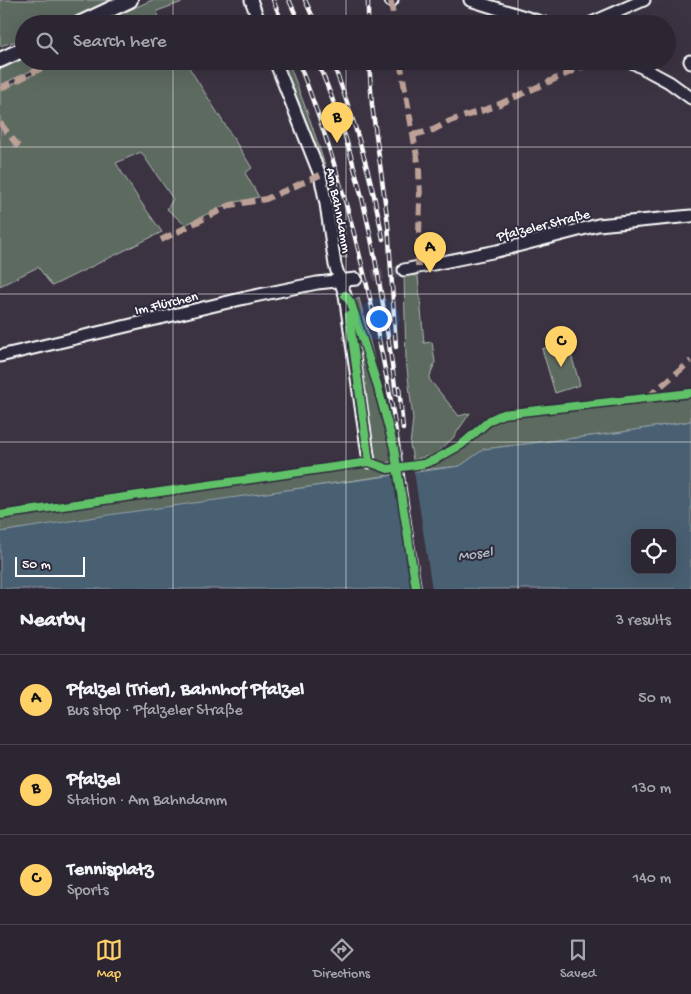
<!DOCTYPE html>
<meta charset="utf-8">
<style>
body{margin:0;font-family:"Gochi Hand",sans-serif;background:#38323e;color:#f1f3f6}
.controls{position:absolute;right:15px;bottom:15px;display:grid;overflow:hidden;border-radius:10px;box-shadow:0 5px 20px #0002}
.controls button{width:45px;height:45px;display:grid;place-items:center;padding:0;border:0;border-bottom:1px solid #48434d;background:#2c2632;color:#f1f3f6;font:25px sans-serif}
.scale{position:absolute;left:15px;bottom:12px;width:70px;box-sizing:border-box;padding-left:5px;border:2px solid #fff;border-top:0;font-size:14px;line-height:18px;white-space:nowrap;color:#fff;-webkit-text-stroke:4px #2f2a3d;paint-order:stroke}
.you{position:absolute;left:378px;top:318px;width:18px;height:18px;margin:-12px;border:4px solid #fff;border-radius:50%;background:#1a73e8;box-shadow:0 0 0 8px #1a73e833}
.badge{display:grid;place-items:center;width:32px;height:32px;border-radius:50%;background:#ffd166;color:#111;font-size:16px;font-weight:700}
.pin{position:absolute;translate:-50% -41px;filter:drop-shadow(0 1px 2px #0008)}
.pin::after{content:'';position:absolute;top:26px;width:18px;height:15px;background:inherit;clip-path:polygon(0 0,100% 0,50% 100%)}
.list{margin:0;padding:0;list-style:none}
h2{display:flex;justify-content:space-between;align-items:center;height:65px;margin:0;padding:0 20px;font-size:21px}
h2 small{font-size:16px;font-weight:400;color:#a6a5ac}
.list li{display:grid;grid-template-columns:32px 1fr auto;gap:15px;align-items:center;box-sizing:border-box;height:90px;padding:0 20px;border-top:1px solid #48434d}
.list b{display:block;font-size:19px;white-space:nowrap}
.list p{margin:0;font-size:16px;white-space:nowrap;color:#a6a5ac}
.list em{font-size:16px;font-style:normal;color:#a6a5ac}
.icon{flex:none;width:28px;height:28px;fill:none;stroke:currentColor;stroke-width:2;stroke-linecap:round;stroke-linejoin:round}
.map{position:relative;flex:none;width:691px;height:589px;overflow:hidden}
.search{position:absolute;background:#2c2632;box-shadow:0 5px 20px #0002;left:15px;right:15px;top:15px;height:55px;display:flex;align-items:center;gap:12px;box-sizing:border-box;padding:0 18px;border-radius:28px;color:#a6a5ac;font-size:19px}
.sheet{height:335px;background:#2c2632}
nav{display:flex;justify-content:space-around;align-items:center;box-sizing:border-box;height:70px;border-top:1px solid #48434d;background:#2c2632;font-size:14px;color:#a6a5ac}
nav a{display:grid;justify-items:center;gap:2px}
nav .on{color:#ffd166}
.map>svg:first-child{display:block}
.green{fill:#5d6b61;stroke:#aeb5b0}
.water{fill:#486172;stroke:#91a0aa;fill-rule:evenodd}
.pier{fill:#3b3342}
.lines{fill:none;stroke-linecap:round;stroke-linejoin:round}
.minor-tunnel{stroke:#4f4755;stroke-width:11;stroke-dasharray:11 5.5;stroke-linecap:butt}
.minor-casing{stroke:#fff;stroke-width:15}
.major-casing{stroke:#fff;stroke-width:18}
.minor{stroke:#2f2a3d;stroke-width:11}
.major{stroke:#2f2a3d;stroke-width:14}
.rail-casing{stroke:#fff;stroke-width:4.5}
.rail{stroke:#2f2a3d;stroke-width:2.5;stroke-dasharray:8;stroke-linecap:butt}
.quiet{stroke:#bda197;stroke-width:6;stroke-dasharray:12 6;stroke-linecap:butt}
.cycleway-casing{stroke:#2f2a3d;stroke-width:11}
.cycleway{stroke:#61c268;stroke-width:8}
.grid{fill:none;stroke:#fff;stroke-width:1;stroke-opacity:0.55}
.labels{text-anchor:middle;stroke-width:4;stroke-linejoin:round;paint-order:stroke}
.street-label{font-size:14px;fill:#fff;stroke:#2f2a3d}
.water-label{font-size:15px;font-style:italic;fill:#adb8c0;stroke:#2f2a3d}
</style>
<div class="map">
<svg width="691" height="589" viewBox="0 0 691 589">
<rect width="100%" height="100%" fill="#3b3342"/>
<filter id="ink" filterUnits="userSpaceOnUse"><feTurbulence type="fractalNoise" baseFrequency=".02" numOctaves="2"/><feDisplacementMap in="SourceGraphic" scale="10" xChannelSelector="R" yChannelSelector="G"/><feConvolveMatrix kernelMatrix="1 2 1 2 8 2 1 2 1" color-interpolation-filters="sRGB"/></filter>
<g filter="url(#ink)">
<!-- green -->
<g class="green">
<polygon points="0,0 110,0 59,24 24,24 24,39 0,46"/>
<polygon points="152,0 188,0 157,11 161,24 98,24"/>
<polygon points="24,58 24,61 52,61 0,85 0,69"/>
<polygon points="62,61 185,61 252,168 245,173 259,197 227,204 185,225 167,209 173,199 141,152 116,163 140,201 162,232 52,286 38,267 0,286 0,90"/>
<polygon points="279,61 288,61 310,120 326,168 333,190 347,258 339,257 329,189 320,160"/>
<polygon points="404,275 418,276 424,343 432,342 435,362 429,379 459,416 470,413 453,438 436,454 413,460 410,445 413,419 406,360"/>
<polygon points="359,298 381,386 391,462 385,463 372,458 351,303"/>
<polygon points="567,341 580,385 555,393 542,349"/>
<path d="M 691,396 L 691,421 L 616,433 L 484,449 L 460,466 L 414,471 L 414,467 C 436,464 455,453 474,439 C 485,431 491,423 505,416 Z"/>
<polygon points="369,462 397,474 0,532 0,515"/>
</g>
<!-- water -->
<path class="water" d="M 691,421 L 691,589 L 0,589 L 0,532 L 115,514 L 460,466 L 484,449 L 616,433 ZM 635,533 L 672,533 L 672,570 L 635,570 Z"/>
<!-- pier -->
<polygon class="pier" points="414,469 414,471 432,589 414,589 413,582 396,471"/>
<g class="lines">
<!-- minor-tunnel -->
<polyline class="minor-tunnel" points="356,279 404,270"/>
<!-- minor casing -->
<g class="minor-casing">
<g id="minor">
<polyline points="251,0 260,24"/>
<polyline points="470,0 547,24"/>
<polyline points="391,1 392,0"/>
<polyline points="589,24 644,0"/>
<polyline points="275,61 320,175 326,204 335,265 345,295 369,462"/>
<polyline points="630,61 669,82 691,98"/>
<polyline points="690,61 691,63"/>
<polyline points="404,270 497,251 598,225 691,216"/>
<polyline points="0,356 245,298 317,283 356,279"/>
</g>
</g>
<!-- major casing -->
<g class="major-casing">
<g id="major">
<polyline points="79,24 130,0"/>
<polyline points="0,60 24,49"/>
</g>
</g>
<!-- minor -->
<use href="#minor" class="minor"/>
<!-- major -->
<use href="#major" class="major"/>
<!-- rail casing -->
<g class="rail-casing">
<g id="rail">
<polyline points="273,0 283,24"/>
<polyline points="289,0 300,24"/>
<polyline points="305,0 316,24"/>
<polyline points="368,24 368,0"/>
<path d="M 298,61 C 340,167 368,278 389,390 C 401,456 409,523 420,589"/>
<path d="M 317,61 C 363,166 381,281 396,394"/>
<path d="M 332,61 C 354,118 372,179 383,239"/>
<polyline points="369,61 372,105 388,224 396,347"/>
<polyline points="399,387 403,429"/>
</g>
</g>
<!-- rail -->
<use href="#rail" class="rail"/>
<!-- quiet -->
<g class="quiet">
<polyline points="391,1 394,24"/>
<polyline points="400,61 419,168 420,201 418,267"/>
<polyline points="0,89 56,61"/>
<polyline points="0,123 22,151"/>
<polyline points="413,135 433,130 450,121 493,107 595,61"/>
<polyline points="161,240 231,205 266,199 320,175"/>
<polyline points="648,397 691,361"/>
</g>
<!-- cycleway casing -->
<g class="cycleway-casing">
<g id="cycleway">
<polyline points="345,295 351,303 377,384 394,448 416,589"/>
<polyline points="349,315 369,462"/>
<polyline points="0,515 369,462 388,469 423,464 434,460 461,445 490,420 503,414 691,393"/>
</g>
</g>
<!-- cycleway -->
<use href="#cycleway" class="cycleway"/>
</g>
</g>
<!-- grid -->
<path class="grid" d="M 173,0 L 173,24M 346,0 L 346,24M 518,0 L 518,24M 173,61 L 173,589M 346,61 L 346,589M 518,61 L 518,589M 0,147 L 691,147M 0,294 L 691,294M 0,442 L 691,442"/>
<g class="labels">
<!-- street labels -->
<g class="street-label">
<text transform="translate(340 210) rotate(79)" y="5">Am Bahndamm</text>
<text transform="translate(543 224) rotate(-14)" y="5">Pfalzeler Straße</text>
<text transform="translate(166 302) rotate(-13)" y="5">Im Flürchen</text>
</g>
<!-- water labels -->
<g class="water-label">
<text transform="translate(475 553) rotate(-8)" y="5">Mosel</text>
</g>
</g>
</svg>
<div class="controls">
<button><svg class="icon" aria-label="locate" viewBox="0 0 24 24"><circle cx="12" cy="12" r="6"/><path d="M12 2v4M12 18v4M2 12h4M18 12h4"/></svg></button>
</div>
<div class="scale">50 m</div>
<div class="you"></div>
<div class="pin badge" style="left:430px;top:273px">A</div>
<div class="pin badge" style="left:337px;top:143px">B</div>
<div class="pin badge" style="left:561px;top:367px">C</div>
<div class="search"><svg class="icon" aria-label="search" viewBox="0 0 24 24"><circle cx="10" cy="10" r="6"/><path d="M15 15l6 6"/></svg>Search here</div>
</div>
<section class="sheet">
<h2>Nearby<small>3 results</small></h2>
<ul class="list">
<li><span class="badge">A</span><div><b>Pfalzel (Trier), Bahnhof Pfalzel</b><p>Bus stop · Pfalzeler Straße</p></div><em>50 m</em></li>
<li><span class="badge">B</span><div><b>Pfalzel</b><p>Station · Am Bahndamm</p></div><em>130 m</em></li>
<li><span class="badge">C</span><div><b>Tennisplatz</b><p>Sports</p></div><em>140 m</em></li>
</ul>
</section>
<nav>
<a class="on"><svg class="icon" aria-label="map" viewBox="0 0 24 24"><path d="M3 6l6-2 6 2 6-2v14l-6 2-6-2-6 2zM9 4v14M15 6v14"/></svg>Map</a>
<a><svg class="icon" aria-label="directions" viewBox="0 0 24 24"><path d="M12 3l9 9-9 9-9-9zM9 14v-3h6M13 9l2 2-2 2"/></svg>Directions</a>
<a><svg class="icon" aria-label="saved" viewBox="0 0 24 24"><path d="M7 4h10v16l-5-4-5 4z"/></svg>Saved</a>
</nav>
